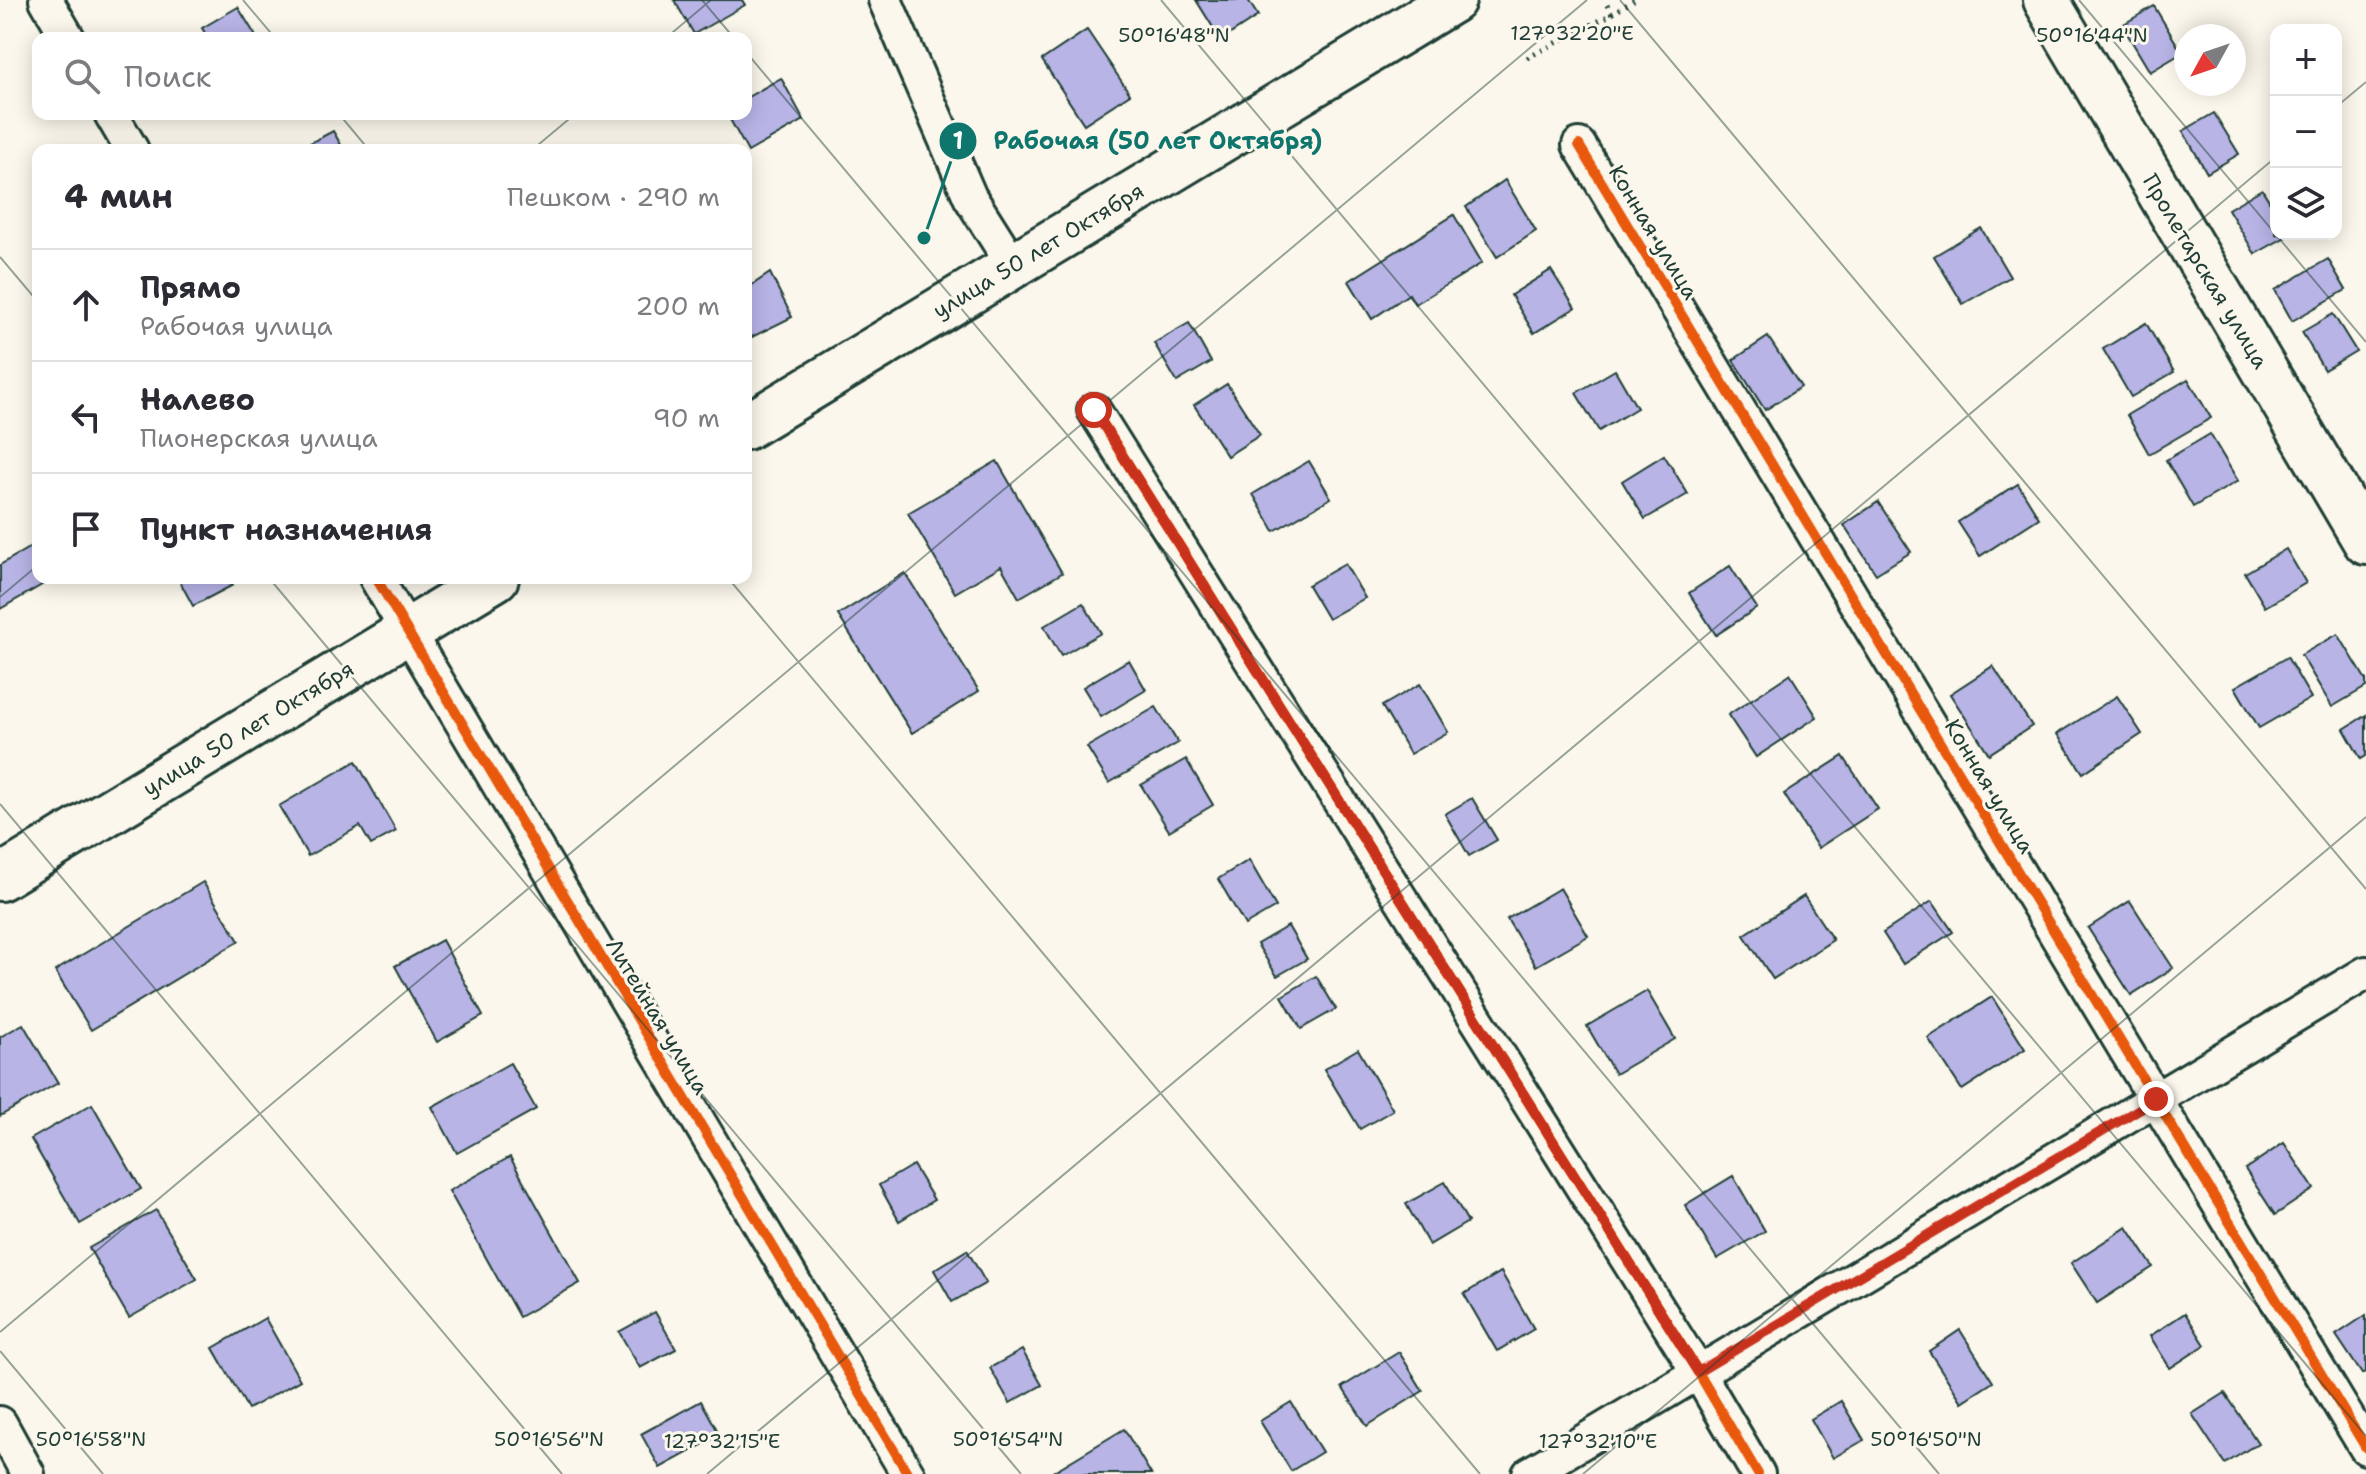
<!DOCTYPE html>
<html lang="ru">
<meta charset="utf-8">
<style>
body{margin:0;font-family:"Shantell Sans",sans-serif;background:#f7f7f7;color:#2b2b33}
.controls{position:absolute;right:24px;top:24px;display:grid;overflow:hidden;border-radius:16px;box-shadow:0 4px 20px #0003}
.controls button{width:72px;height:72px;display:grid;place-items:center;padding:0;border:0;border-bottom:2px solid #e1e1e2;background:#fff;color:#2b2b33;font:40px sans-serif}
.compass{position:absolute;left:2174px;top:24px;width:72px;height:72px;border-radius:50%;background:#fff;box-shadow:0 4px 20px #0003;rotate:230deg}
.stop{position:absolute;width:24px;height:24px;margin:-18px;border:6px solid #c8321e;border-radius:50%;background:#fff}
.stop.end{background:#c8321e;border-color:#fff;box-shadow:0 2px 8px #0008}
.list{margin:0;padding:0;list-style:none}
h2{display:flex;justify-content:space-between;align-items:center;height:104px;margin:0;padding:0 32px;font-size:34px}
h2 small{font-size:26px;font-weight:400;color:#7c7c81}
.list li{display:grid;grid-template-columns:52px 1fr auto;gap:24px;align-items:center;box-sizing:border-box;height:112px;padding:0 32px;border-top:2px solid #e1e1e2}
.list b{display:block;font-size:30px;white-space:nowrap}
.list p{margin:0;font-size:26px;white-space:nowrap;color:#7c7c81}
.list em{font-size:26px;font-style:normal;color:#7c7c81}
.icon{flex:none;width:44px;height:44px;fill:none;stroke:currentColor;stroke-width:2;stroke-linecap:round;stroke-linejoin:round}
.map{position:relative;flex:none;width:2366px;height:1474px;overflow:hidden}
.search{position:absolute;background:#fff;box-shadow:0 4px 20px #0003;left:32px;top:32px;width:720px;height:88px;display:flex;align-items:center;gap:20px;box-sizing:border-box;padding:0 28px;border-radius:16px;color:#7c7c81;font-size:30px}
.panel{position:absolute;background:#fff;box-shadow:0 4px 20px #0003;left:32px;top:144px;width:720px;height:440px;border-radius:16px}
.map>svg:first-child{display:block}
.building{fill:#b8b4e6;stroke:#1f3d34;stroke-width:2}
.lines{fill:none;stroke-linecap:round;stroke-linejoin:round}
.street-casing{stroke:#1f3d34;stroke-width:38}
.secondary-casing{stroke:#1f3d34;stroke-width:50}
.path{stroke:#1f3d34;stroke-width:5;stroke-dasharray:2 6;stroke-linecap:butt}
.street{stroke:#fbf7ec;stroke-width:32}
.secondary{stroke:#fbf7ec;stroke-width:44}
.cycleway-casing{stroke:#fbf7ec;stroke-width:15}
.cycleway{stroke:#e8590c;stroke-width:10}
.route{stroke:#c8321e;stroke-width:10}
.ticks{fill:none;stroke:#1f3d34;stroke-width:2;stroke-opacity:0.45}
.labels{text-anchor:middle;stroke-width:6;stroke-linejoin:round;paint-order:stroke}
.street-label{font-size:22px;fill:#1f3d34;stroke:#fbf7ec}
.ticks-label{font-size:20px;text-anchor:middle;fill:#1f3d34;stroke:#fbf7ec;stroke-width:6;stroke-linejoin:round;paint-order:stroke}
.leader{fill:none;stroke:#0f766e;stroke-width:3}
.callout-dot{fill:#0f766e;stroke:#fbf7ec;stroke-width:3}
.mark-label{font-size:24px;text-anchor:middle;font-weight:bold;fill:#fff}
.callout-label{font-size:24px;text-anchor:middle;font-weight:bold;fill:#0f766e;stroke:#fbf7ec;stroke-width:6;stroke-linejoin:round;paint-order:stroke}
</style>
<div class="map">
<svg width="2366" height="1474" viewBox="0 0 2366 1474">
<rect width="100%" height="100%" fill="#fbf7ec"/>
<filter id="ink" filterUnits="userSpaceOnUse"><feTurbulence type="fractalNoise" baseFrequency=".0125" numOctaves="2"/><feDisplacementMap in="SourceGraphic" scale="16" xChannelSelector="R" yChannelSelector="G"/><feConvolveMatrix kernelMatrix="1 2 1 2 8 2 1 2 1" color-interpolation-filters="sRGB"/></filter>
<g filter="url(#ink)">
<!-- building -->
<g class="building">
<polygon points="674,0 742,0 745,5 694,34"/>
<polygon points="1196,0 1248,0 1258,16 1221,40"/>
<polygon points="2154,6 2182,53 2150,72 2122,25"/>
<polygon points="238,7 257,38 208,38 202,28"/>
<polygon points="1087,30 1130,94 1084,124 1042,60"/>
<polygon points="781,78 804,120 748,152 727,114 746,114 746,98"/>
<polygon points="2214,113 2239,154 2207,173 2183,131"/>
<polygon points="333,131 344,150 297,150"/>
<polygon points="1505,180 1536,231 1497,257 1466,207"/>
<polygon points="2262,189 2276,212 2276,234 2289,235 2255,254 2228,209"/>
<polygon points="1454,215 1482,263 1415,304 1409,294 1372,319 1349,281"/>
<polygon points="1981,228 2010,277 1963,304 1934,256"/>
<polygon points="2328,259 2346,290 2292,321 2275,290"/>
<polygon points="1551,270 1575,308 1534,333 1511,295"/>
<polygon points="770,273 792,317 748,339 746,336 746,289"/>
<polygon points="2333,314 2356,351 2324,370 2302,332"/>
<polygon points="1189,323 1211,362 1177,382 1154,343"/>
<polygon points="2146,323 2174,372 2131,397 2103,349"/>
<polygon points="1768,337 1801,387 1765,410 1733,360"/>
<polygon points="1615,370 1637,408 1599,431 1576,393"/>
<polygon points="2188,379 2211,418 2149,454 2127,415"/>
<polygon points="1227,384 1260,435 1227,456 1194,405"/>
<polygon points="2210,434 2238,481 2193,507 2166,460"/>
<polygon points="1664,455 1688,494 1645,519 1622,481"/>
<polygon points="997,461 1062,573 1019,598 1001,566 955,593 908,513"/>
<polygon points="1309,461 1331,498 1274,531 1253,494"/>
<polygon points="2018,484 2039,518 1980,556 1958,522"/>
<polygon points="1878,502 1911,552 1876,574 1844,525"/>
<polygon points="37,543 38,578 54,578 0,609 0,565"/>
<polygon points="2286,549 2306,583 2265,607 2245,573"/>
<polygon points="1345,564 1365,598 1328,619 1308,585"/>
<polygon points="1730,566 1757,608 1716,635 1689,593"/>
<polygon points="905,573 979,691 912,733 838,615"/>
<polygon points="178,578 229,578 233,585 193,606"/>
<polygon points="1083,603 1101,633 1061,656 1044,626"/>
<polygon points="2338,634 2366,680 2366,687 2332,707 2301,655"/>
<polygon points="2287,657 2311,698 2259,728 2235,687"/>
<polygon points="1129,660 1146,690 1101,717 1083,687"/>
<polygon points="1993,666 2032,726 1989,754 1950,694"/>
<polygon points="1790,674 1817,717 1756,757 1728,715"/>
<polygon points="1420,684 1448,732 1410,754 1382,706"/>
<polygon points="2117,696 2142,734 2083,773 2057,734"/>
<polygon points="1156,707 1178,743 1109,783 1087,747"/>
<polygon points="2366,715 2366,756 2361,759 2344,729"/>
<polygon points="1843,756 1878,809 1818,848 1784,794"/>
<polygon points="1186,759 1213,805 1169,831 1141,785"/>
<polygon points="356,761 396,831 371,845 360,826 308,856 279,806"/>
<polygon points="1472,798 1497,840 1469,856 1445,814"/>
<polygon points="1249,860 1276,907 1245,925 1218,879"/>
<polygon points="203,882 239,941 91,1030 55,971"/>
<polygon points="1560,888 1588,936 1536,966 1507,919"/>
<polygon points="1804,896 1833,940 1773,979 1744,935"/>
<polygon points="1932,901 1953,932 1903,964 1883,933"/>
<polygon points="2130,901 2173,968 2131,995 2088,928"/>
<polygon points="1288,926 1307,959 1277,976 1257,944"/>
<polygon points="442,940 483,1016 437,1042 395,966"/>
<polygon points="1316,976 1336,1009 1301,1029 1282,996"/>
<polygon points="1647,991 1675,1039 1615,1074 1587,1026"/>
<polygon points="1992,997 2025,1049 1962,1090 1928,1038"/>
<polygon points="23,1024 58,1083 0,1116 0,1037"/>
<polygon points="1358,1049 1393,1110 1360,1129 1324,1069"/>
<polygon points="510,1063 536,1109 457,1153 432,1107"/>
<polygon points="92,1104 141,1189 80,1224 31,1139"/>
<polygon points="2284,1143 2314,1189 2275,1215 2245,1169"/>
<polygon points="510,1157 580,1283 519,1317 449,1191"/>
<polygon points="913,1165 934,1200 899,1221 879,1185"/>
<polygon points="1733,1176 1765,1231 1717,1259 1685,1205"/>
<polygon points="1445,1182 1468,1222 1429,1245 1406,1204"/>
<polygon points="156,1210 197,1279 129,1318 89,1248"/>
<polygon points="2127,1227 2153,1267 2097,1303 2071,1263"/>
<polygon points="967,1250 986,1283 952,1302 934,1270"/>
<polygon points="1501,1272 1534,1329 1497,1351 1464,1294"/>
<polygon points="655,1312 676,1349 640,1368 619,1332"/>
<polygon points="2185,1313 2205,1345 2170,1368 2150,1336"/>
<polygon points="2366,1315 2366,1371 2362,1374 2336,1335"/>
<polygon points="265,1318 300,1380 248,1409 213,1348"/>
<polygon points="1960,1330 1993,1382 1962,1402 1929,1351"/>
<polygon points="1022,1350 1042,1385 1010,1403 990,1368"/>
<polygon points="1399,1352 1423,1391 1367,1426 1342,1387"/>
<polygon points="2225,1393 2258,1443 2225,1464 2192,1414"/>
<polygon points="701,1401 720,1435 660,1468 641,1434"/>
<polygon points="1841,1401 1864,1440 1833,1458 1811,1419"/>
<polygon points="1291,1402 1322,1452 1291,1471 1260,1421"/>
<polygon points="1124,1429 1151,1474 1051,1474 1051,1473"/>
</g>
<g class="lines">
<!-- street casing -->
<g class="street-casing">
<g id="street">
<polyline points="46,0 68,38"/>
<polyline points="885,0 970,197 1013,265"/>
<polyline points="111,114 132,150"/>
<polyline points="1579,145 2366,1448"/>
<polyline points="1094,410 1698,1372 1758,1474"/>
<polyline points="376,578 908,1474"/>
<polyline points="0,1423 28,1474"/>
<polyline points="1529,1474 2366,973"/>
</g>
</g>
<!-- secondary casing -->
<g class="secondary-casing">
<g id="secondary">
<polyline points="2046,0 2366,542"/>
<polyline points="746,427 1453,0"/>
<polyline points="0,878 496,578"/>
</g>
</g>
<!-- path -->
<g class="path">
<polyline points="1612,14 1634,0"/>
<polyline points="1527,58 1612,14 1604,0"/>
</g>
<!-- street -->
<use href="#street" class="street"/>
<!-- secondary -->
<use href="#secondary" class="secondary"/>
<!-- cycleway casing -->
<g class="cycleway-casing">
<g id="cycleway">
<polyline points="1579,145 2366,1448"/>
<polyline points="1094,410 1698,1372 1758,1474"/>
<polyline points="376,578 908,1474"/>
</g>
</g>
<!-- cycleway -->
<use href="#cycleway" class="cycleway"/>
</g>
</g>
<g class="lines" filter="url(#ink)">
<!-- route -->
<polyline class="route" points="1094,410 1698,1372 2156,1099"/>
</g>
<!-- ticks -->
<path class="ticks" d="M 243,0 L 275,38M 702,0 L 734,38M 1161,0 L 2366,1436M 1620,0 L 2366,889M 2079,0 L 2366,342M 666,38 L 711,0M 746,52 L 1939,1474M 2336,107 L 2366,82M 339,114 L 369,150M 532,150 L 575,114M 0,257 L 38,302M 269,578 L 1021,1474M 728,578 L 1480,1474M 0,597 L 38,565M 0,804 L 562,1474M 0,1332 L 1587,0M 0,1351 L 103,1474M 707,1474 L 2276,157M 1583,1474 L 2366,817"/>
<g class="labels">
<!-- street labels -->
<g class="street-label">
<text transform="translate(1654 232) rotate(59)" y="8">Конная улица</text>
<text transform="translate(1038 250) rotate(-31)" y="8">улица 50 лет Октября</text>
<text transform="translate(2206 271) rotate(59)" y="8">Пролетарская улица</text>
<text transform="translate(248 728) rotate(-31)" y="8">улица 50 лет Октября</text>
<text transform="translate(1990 786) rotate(59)" y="8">Конная улица</text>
<text transform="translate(658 1016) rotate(59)" y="8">Литейная улица</text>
</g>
</g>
<g class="ticks-label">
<text x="1572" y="40">127°32'20"E</text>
<text x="1174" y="42">50°16'48"N</text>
<text x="2092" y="42">50°16'44"N</text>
<text x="91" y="1446">50°16'58"N</text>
<text x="549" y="1446">50°16'56"N</text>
<text x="1008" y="1446">50°16'54"N</text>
<text x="1926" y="1446">50°16'50"N</text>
<text x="722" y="1448">127°32'15"E</text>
<text x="1598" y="1448">127°32'10"E</text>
</g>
<!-- callouts -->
<path class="leader" d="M924 238L958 141"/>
<g class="callout-dot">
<circle cx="924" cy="238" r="8"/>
<circle cx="958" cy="141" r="20"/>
</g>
<g class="mark-label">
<text x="958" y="149">1</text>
</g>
<g class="callout-label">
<text x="1158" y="149">Рабочая (50 лет Октября)</text>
</g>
</svg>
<div class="controls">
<button>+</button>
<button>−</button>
<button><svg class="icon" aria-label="layers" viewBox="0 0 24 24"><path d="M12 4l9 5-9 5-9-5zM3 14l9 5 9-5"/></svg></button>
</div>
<svg class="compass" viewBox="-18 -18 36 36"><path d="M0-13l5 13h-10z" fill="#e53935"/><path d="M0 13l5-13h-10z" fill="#7c7c81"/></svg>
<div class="stop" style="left:1094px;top:410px"></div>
<div class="stop end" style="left:2156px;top:1099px"></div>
<div class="search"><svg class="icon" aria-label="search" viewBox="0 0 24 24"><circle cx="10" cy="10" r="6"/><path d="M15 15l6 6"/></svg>Поиск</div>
<section class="panel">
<h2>4 мин<small>Пешком · 290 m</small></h2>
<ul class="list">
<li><svg class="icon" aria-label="ahead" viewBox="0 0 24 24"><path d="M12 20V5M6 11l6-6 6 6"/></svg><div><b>Прямо</b><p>Рабочая улица</p></div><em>200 m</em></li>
<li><svg class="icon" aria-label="left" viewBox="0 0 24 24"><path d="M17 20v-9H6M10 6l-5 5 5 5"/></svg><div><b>Налево</b><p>Пионерская улица</p></div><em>90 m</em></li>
<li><svg class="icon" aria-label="arrive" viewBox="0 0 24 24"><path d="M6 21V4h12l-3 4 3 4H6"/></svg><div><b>Пункт назначения</b></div></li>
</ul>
</section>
</div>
